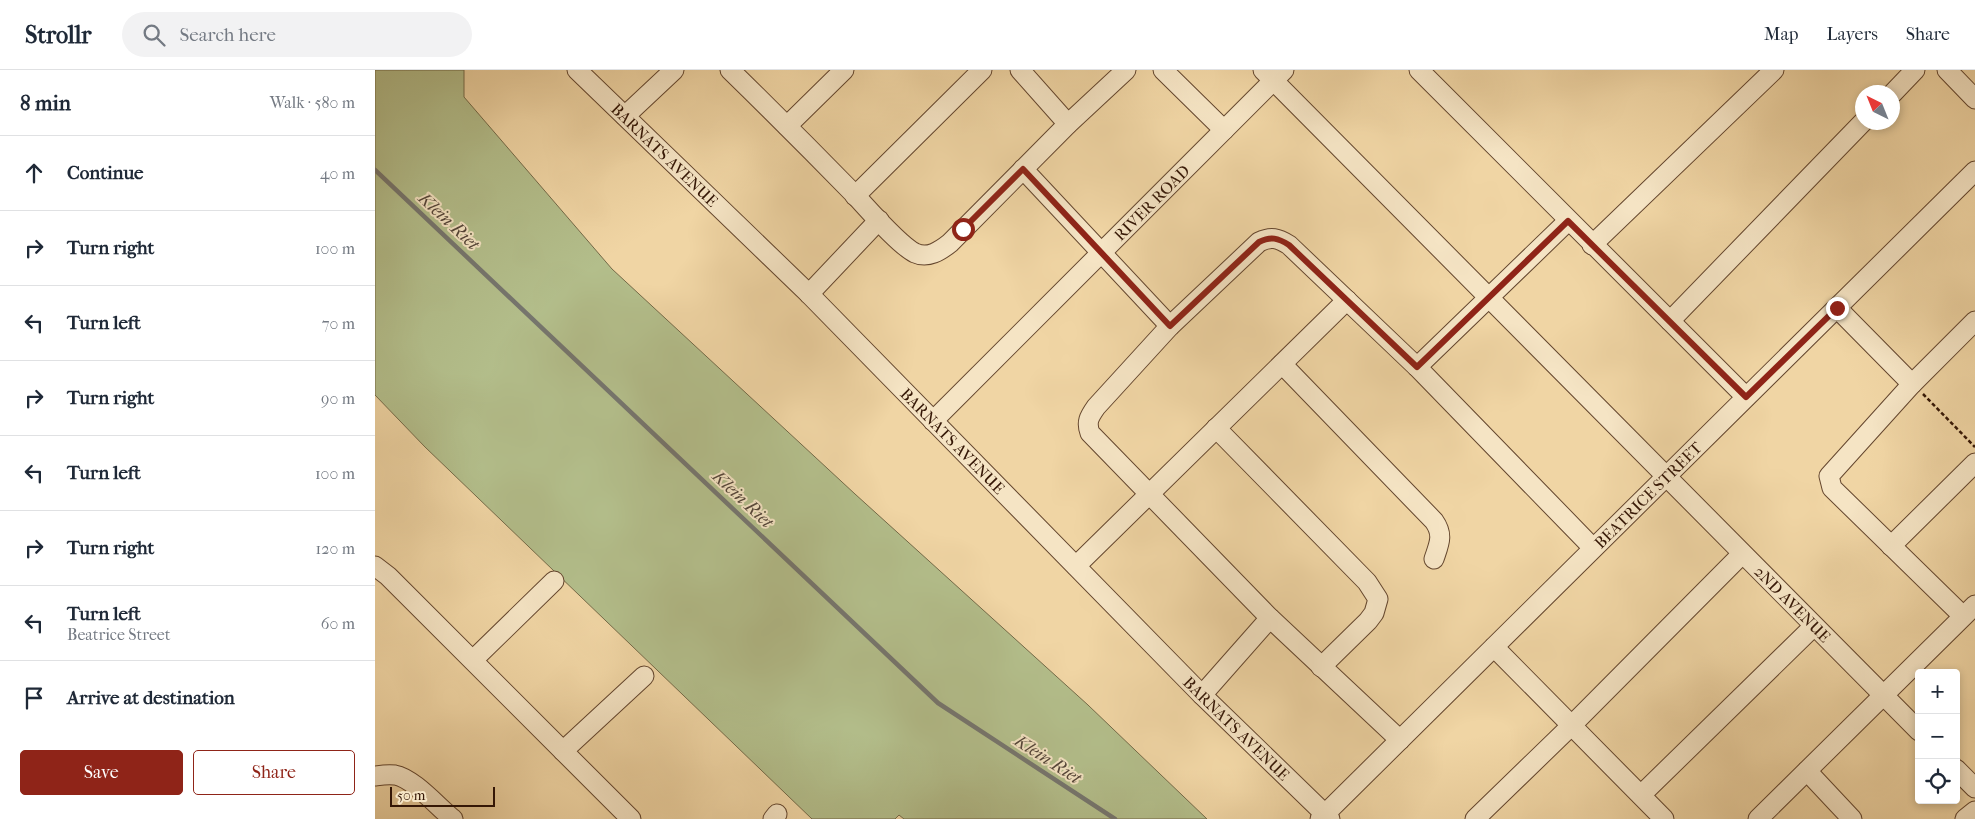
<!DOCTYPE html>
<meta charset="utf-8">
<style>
body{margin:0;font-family:"IM FELL French Canon",serif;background:#f2f2f3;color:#1f2937}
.controls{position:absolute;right:15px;bottom:15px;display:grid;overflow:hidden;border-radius:5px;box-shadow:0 2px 8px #0003}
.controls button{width:45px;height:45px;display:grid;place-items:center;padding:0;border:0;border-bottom:1px solid #e0e1e3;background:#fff;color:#1f2937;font:25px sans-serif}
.compass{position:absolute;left:1480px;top:15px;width:45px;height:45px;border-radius:50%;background:#fff;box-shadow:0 2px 8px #0003;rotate:317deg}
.scale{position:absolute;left:15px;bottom:12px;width:105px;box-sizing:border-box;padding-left:5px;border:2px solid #351706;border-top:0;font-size:14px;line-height:18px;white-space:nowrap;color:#351706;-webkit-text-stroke:4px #f5e4c4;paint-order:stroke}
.stop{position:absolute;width:15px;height:15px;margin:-11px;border:4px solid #8f2418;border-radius:50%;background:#fff}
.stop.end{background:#8f2418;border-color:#fff;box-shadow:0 1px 5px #0008}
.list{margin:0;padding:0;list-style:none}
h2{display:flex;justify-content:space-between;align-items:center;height:65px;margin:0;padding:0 20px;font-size:21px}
h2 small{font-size:16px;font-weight:400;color:#747a83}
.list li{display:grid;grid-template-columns:32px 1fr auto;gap:15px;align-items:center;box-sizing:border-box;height:75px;padding:0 20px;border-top:1px solid #e0e1e3}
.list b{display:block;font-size:19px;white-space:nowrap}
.list p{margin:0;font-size:16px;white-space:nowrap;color:#747a83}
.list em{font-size:16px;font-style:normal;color:#747a83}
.actions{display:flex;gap:10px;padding:15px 20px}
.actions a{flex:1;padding:11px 0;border:1px solid #8f2418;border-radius:5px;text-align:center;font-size:18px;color:#8f2418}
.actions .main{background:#8f2418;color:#fff}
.icon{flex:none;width:28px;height:28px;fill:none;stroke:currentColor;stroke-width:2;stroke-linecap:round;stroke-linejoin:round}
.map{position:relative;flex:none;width:1600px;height:749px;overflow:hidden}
header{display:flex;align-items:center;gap:30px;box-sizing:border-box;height:70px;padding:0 25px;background:#fff;border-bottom:1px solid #e0e1e3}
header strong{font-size:24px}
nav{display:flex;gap:28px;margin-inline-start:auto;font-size:18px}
.search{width:350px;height:45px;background:#f2f2f3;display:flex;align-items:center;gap:12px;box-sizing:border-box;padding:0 18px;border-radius:28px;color:#747a83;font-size:19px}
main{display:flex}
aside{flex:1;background:#fff}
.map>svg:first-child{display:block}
.green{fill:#b3be8b;stroke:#746a48}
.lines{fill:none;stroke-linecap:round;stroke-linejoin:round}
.stream{stroke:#76766e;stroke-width:4.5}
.minor-casing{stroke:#64462e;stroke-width:21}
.path{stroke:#351706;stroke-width:2.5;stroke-dasharray:4 2.5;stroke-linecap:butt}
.minor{stroke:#f5e4c4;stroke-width:19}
.route{stroke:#8f2418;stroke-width:6}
.labels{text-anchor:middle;stroke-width:4;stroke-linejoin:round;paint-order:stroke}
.street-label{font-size:16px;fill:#351706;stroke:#f5e4c4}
.water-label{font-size:18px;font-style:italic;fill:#55463a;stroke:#f5e4c4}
</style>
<header>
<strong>Strollr</strong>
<div class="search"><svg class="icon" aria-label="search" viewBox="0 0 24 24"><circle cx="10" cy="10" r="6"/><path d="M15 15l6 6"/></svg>Search here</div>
<nav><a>Map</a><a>Layers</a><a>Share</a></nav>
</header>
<main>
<aside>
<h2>8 min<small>Walk · 580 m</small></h2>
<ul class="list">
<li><svg class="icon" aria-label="ahead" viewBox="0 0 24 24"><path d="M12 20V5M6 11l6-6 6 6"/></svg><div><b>Continue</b></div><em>40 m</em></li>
<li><svg class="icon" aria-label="right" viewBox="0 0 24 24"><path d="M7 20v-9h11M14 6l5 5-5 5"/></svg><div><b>Turn right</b></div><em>100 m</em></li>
<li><svg class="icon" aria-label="left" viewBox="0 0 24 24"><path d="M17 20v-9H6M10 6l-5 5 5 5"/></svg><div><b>Turn left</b></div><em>70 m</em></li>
<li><svg class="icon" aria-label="right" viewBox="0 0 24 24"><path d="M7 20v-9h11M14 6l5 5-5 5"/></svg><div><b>Turn right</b></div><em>90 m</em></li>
<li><svg class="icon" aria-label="left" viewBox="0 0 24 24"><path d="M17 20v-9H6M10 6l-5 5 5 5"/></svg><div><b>Turn left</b></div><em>100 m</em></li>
<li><svg class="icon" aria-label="right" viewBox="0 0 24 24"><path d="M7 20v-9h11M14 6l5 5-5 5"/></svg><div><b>Turn right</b></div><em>120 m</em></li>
<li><svg class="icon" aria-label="left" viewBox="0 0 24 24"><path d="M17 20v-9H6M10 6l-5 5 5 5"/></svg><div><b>Turn left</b><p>Beatrice Street</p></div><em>60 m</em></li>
<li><svg class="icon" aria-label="arrive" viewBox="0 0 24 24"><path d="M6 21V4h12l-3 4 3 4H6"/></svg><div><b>Arrive at destination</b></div></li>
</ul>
<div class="actions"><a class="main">Save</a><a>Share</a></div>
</aside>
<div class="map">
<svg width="1600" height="749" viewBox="0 0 1600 749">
<rect width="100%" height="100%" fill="#f0d5a4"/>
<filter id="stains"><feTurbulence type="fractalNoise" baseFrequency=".004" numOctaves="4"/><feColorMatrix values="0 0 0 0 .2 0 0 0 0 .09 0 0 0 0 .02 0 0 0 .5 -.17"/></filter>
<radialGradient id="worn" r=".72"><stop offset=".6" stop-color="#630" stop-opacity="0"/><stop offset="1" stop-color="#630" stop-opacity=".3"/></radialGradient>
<!-- green -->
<polygon class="green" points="0,0 89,0 89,27 237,199 480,424 713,635 832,749 529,749 524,745 520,749 437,749 50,377 0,325"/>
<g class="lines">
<!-- stream -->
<polyline class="stream" points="0,100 563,633 740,749"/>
<!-- minor casing -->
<g class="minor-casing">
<g id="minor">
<path id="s1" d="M 202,0 L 434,224 L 827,625 L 955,749"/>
<path d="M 355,0 C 397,41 438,82 479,124 C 493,139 524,175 540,183 C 553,189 565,181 575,173 L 693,54 L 751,0"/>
<polyline points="645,0 693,54"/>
<polyline points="788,0 849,60"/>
<path id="s2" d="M 888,0 L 1544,661"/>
<polyline points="1044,0 1371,327"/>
<polyline points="1572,0 1600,29"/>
<polyline points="1518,23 1540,0"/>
<polyline points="250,46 299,0"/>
<polyline points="412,56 469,0"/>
<polyline points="648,99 795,256"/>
<polyline points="480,126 607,0"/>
<polyline points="1217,175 1399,0"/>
<polyline points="434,224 504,150"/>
<polyline points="1462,238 1537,314"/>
<polyline points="1295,251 1488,52"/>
<path d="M 907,294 L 1059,451 C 1069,465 1064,474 1059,489"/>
<polyline points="1042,297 1193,151"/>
<path id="s3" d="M 558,351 L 909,0"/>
<polyline points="841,358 992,512 1003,529 999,543 993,551 946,597"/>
<polyline points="1516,476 1600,393"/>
<polyline points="0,496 13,506 256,749"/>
<polyline points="701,496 972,230"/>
<polyline points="1588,546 1457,418 1454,406 1537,314 1600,251"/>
<polyline points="1119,577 1289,749"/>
<polyline points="98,590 179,511"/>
<polyline points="827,625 895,548"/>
<path d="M 1025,670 L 895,548 L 715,363 C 711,352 714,347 721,337 L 795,256 L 884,172 C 896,166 903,168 914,175 L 1042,297 L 1218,478"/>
<polyline points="188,681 269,606"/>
<polyline points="1581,699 1600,718"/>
<polyline points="1432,701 1477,749"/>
<path d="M 0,706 C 7,705 13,704 20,705 C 38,708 63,737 78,749"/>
<polyline points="1266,725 1439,556"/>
<polyline points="398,749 402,744"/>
<path id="s4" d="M 945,749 L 1600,101"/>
<polyline points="1100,749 1197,655 1367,484"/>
<polyline points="1383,749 1600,535"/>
<polyline points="1590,749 1600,741"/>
</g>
</g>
<!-- path -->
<polyline class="path" points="1548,324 1600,377"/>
<!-- minor -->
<use href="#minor" class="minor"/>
</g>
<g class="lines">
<!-- route -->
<path class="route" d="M 588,159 L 648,99 L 795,256 L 884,172 C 896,166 903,168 914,175 L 1042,297 L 1193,151 L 1371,327 L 1462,238"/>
</g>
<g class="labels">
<!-- street labels -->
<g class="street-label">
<text dy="6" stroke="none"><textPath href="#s1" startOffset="122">BARNATS AVENUE</textPath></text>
<text dy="6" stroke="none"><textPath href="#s3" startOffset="309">RIVER ROAD</textPath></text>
<text dy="6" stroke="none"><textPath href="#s1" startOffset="528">BARNATS AVENUE</textPath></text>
<text dy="6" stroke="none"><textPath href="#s4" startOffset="461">BEATRICE STREET</textPath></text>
<text dy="6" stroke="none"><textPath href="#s2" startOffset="752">2ND AVENUE</textPath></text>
<text dy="6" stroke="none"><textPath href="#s1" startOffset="932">BARNATS AVENUE</textPath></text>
</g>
<!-- water labels -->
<g class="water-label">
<text transform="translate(74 151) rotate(43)" y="6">Klein Riet</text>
<text transform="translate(368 429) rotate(43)" y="6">Klein Riet</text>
<text transform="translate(673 689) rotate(33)" y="6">Klein Riet</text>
</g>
</g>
<rect width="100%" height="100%" filter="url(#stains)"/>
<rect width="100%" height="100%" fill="url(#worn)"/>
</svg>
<div class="controls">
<button>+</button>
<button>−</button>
<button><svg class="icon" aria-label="locate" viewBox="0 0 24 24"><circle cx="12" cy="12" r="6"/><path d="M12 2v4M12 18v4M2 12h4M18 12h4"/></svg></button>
</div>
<svg class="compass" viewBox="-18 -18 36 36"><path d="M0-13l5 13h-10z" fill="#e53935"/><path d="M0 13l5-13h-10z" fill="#747a83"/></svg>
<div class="scale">50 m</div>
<div class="stop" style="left:588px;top:159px"></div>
<div class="stop end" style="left:1462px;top:238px"></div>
</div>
</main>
